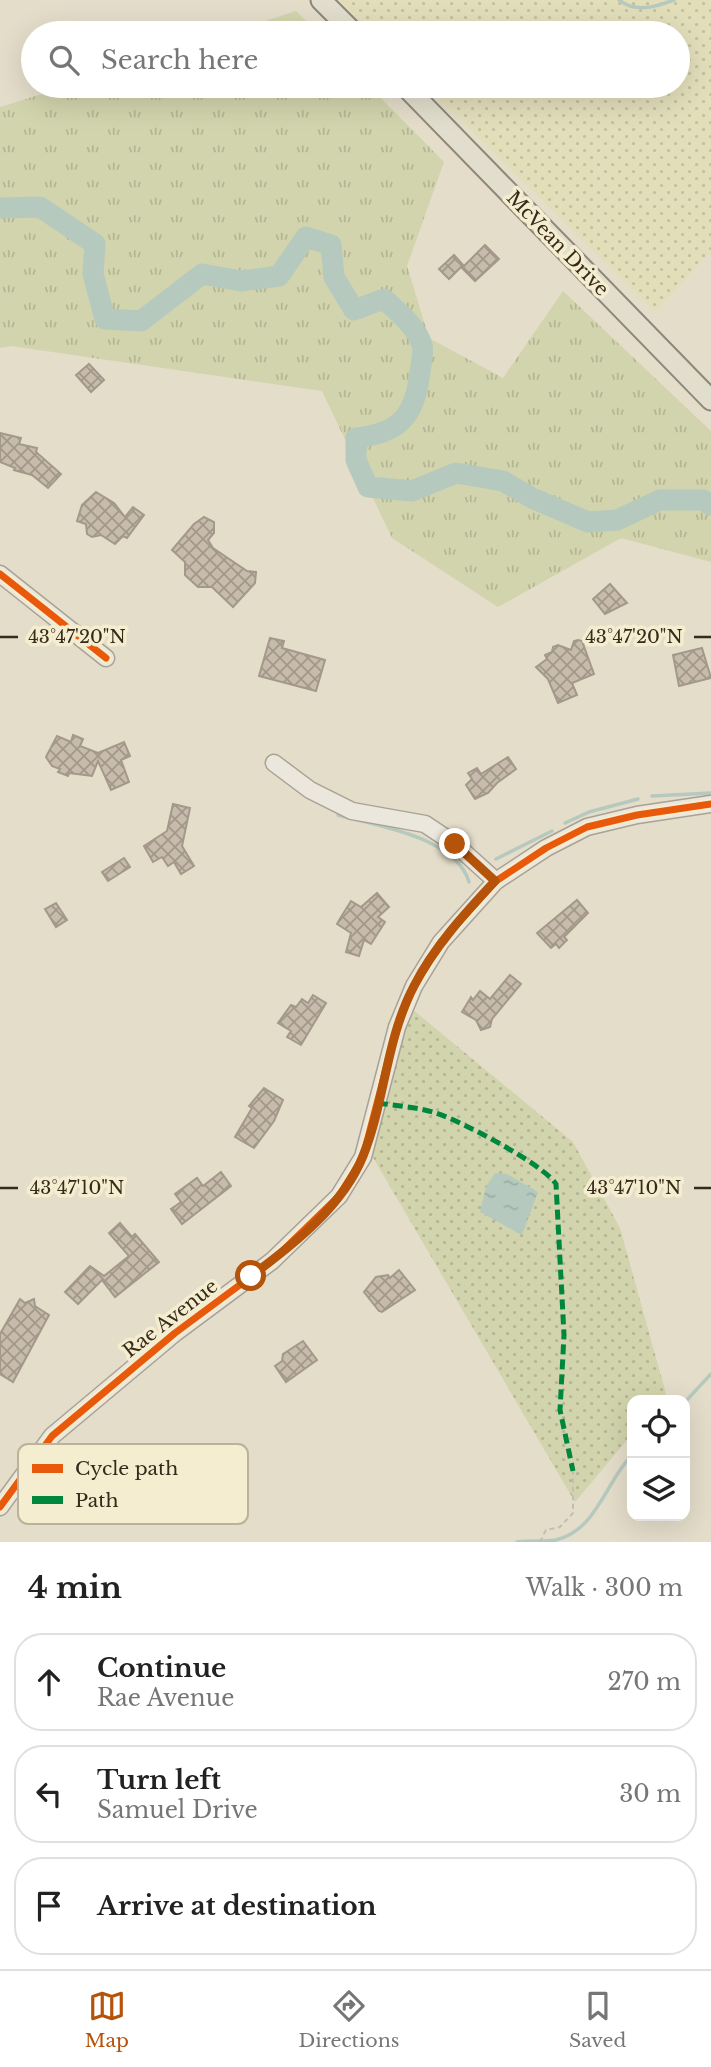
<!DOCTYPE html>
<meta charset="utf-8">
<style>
body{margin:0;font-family:"Libre Baskerville",serif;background:#f2f2f2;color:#222}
.controls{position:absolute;right:21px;bottom:21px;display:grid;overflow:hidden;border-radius:14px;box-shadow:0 7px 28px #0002}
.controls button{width:63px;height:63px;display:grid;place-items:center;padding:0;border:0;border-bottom:2px solid #e0e0e0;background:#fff;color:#222;font:35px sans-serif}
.stop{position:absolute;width:21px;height:21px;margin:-16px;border:5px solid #b45309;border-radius:50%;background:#fff}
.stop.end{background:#b45309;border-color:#fff;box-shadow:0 2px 7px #0008}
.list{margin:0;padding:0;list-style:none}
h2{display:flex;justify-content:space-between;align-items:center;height:91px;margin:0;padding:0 28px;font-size:30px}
h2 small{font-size:23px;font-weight:400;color:#767676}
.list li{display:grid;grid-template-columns:46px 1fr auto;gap:21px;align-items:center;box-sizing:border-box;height:98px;margin:0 14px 14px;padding:0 14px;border:2px solid #e0e0e0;border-radius:28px}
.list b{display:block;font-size:26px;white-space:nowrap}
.list p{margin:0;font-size:23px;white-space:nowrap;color:#767676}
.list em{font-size:23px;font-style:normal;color:#767676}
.icon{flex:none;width:38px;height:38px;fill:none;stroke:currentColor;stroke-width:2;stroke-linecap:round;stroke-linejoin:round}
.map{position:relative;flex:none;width:711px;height:1542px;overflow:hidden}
.search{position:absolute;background:#fff;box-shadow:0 7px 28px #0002;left:21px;right:21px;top:21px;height:77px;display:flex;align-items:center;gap:18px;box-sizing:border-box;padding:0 24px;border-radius:38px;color:#767676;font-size:26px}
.sheet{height:427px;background:#fff}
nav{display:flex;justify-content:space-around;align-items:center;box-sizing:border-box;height:98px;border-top:2px solid #e0e0e0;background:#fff;font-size:19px;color:#767676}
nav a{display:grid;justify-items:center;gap:4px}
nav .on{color:#b45309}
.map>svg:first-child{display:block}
.farmland{fill:url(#farmland-dots)}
.grass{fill:url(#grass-tufts)}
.park{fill:url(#park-dots)}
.water{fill:url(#water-ripples)}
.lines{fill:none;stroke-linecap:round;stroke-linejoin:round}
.stream{stroke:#b6c9be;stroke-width:3.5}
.river{stroke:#b6c9be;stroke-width:21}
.building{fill:url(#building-cross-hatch);stroke:#a3998a;stroke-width:2}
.minor-casing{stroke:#a8a294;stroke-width:19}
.major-casing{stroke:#8e877a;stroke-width:23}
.path{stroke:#c3beb3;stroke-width:2;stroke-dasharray:5 3.5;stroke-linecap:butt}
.minor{stroke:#ebe7dc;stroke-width:16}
.major{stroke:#e2decd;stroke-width:19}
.quiet{stroke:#00873e;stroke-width:5;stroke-dasharray:10 5;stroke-linecap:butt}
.cycleway-casing{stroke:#f5edcf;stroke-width:11}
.cycleway{stroke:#e8590c;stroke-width:7}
.route{stroke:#b45309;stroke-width:9}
.ticks{fill:none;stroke:#362a1c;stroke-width:2.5}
.labels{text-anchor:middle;stroke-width:7;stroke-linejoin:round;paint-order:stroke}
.street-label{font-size:19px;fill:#362a1c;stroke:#f5edcf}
.key{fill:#f5edcf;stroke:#bcb299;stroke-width:2}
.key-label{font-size:19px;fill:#362a1c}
.ticks-label{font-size:18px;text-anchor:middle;fill:#362a1c;stroke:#f5edcf;stroke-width:7;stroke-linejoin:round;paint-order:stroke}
</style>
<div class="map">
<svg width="711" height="1542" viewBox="0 0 711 1542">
<defs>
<pattern id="farmland-dots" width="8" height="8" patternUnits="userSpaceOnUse" patternTransform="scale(1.75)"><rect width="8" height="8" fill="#e3deba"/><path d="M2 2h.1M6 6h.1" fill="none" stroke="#c3bf9f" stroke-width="1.8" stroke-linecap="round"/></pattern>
<pattern id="grass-tufts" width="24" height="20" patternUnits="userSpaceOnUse" patternTransform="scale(1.75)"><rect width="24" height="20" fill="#d1d4ac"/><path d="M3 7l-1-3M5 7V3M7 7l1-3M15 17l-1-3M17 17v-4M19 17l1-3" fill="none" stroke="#b4b693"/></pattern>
<pattern id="park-dots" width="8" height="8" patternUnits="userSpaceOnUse" patternTransform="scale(1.75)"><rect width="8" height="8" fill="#d1d4ac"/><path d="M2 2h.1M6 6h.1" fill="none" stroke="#b4b693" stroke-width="1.8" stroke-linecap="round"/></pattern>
<pattern id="water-ripples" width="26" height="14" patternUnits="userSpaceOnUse" patternTransform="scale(1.75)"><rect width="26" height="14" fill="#b6c9be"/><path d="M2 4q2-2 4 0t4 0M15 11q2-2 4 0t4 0" fill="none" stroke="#9dada3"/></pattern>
<pattern id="building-cross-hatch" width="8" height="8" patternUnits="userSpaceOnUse" patternTransform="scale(1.75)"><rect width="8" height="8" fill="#c7bbab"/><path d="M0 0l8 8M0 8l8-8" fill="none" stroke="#a2988a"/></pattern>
</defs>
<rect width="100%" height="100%" fill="#e4ddca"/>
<!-- farmland -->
<polygon class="farmland" points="339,0 711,0 711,252 655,312 426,86 678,86 678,33 373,33"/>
<!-- grass -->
<g class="grass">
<polygon points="296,11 318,33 229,33"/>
<polygon points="68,86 369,86 444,162 407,266 429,338 503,378 563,291 711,431 711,562 621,538 498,607 392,538 322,391 11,346 0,348 0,107"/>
</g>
<!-- park -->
<polygon class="park" points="412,1009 573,1142 620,1228 666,1394 660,1400 632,1400 632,1434 575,1502 371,1154 383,1095"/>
<!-- water -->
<polygon class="water" points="495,1173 507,1174 538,1192 522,1235 480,1212 486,1187"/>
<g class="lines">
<!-- stream -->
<g class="stream">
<path d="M 619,0 C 636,13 655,7 674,0"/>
<polyline points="652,796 711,793"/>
<path d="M 338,815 C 378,826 456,837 469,882"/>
<polyline points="565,823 589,812 638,799"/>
<polyline points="496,859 552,831"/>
<polyline points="685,1402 711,1374"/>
<path d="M 517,1542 C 530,1540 544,1542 556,1540 C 597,1530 606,1481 632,1455"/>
</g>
<!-- river -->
<path class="river" d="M 0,208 L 40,207 L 95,244 L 93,274 L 105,319 L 141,321 L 202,274 L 241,281 L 279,276 L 306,237 L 331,245 L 334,277 L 354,310 L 384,299 C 398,312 416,326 422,345 C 424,352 421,364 420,372 C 415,416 400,433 356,438 L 356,460 L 368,487 L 412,491 L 456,473 L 503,481 L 532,498 L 588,522 L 617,520 L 660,500 L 703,500 L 711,505"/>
</g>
<!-- building -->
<g class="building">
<polygon points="485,245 499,259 475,281 462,268"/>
<polygon points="454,255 463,265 449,279 439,269"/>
<polygon points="89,364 104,380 91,392 76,375"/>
<polygon points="0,433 21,438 19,444 37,448 36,452 61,474 48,488 32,475 14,470 15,468 0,462"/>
<polygon points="96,492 114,503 125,517 133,507 144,515 127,538 123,536 115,544 101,535 92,537 87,534 86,524 77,521 82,505"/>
<polygon points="204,517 214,522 214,533 208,540 213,548 247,571 256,572 255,583 233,607 212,587 198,587 185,575 185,562 172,550 194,524"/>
<polygon points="610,584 627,603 605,614 593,599"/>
<polygon points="270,638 284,641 282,648 325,660 316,691 259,676"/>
<polygon points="578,640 582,641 594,674 572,683 577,695 558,703 548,679 536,667 547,659 545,655 552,652 553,647 558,645 571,650 574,641"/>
<polygon points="702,648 711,678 679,686 673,655"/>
<polygon points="73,735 83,739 80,746 98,753 124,742 130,756 121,760 129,782 111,790 98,761 92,776 69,773 68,776 58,772 60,769 52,766 46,757 57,736 71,742"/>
<polygon points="508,757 516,769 497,783 488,793 475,799 466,785 472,779 468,773 477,768 481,774"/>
<polygon points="173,804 190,808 182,846 194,866 181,874 174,862 168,866 162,857 153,862 144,846 167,831"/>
<polygon points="124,858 130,867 108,881 102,872"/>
<polygon points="377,893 389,907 378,917 385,922 371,944 364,940 359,956 346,952 351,933 337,924 341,917 351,901 361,907"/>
<polygon points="577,900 588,913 564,937 567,940 559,948 556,944 551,948 537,933"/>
<polygon points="56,903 67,920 56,927 45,909"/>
<polygon points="510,975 521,984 492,1019 490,1027 481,1030 476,1020 462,1012 471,997 473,1000 480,991 490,999"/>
<polygon points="313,995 326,1003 301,1045 287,1037 291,1031 278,1023 291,1005 296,1007 302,999 308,1003"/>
<polygon points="264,1088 283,1100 274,1121 254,1148 235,1137 252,1108 249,1106"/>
<polygon points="221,1172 231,1186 182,1224 171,1209 181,1202 175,1194 197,1178 203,1186"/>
<polygon points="120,1223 132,1237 135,1234 159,1262 115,1297 102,1280 78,1304 65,1292 90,1266 104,1276 129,1256 109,1233"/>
<polygon points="399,1270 415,1290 382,1312 379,1311 364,1292 376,1277 388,1275 390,1278"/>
<polygon points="20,1299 25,1303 34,1299 35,1306 49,1315 13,1382 0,1374 0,1334"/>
<polygon points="303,1341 317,1360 286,1382 275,1366 282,1361 283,1354"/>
</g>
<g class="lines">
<!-- minor casing -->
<g class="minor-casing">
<g id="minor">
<polyline points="0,574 106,658"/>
<polyline points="274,763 310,790 352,811 425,824 455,844 496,881"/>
<polyline points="0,1507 52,1436 175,1333 272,1261 339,1196 363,1157 397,1027 414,986 441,942 496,881 546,848 587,827 637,815 711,804"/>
</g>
</g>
<!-- major casing -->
<g class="major-casing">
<g id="major">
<polyline points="321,0 354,33"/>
<polyline points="405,86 711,400"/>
</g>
</g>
<!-- path -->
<polyline class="path" points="540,1542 546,1530 560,1527 573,1513 573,1471"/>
<!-- minor -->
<use href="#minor" class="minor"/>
<!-- major -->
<use href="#major" class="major"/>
<!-- quiet -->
<path class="quiet" d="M 378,1103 C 397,1106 418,1107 436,1113 C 461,1121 543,1164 556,1184 L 564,1335 L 560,1410 L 573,1471"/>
<!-- cycleway casing -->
<g class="cycleway-casing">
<g id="cycleway">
<polyline points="0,574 106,658"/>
<polyline points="0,1507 52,1436 175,1333 272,1261 339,1196 363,1157 397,1027 414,986 441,942 496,881 546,848 587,827 637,815 711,804"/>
</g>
</g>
<!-- cycleway -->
<use href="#cycleway" class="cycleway"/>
</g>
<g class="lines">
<!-- route -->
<path class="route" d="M 251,1276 C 293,1245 343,1206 363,1156 C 385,1101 386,1039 414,986 C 434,947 465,913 495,881 L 455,844"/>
</g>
<!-- ticks -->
<path class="ticks" d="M 0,637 L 18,637M 694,637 L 711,637M 0,1188 L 18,1188M 694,1188 L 711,1188"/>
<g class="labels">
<!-- street labels -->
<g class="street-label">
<text transform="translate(558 243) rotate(46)" y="7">McVean Drive</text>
<text transform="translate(170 1318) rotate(-38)" y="7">Rae Avenue</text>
</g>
</g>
<!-- legend -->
<rect x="18" y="1444" width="230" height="80" rx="10" class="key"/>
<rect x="32" y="1464" width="31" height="9" fill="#e8590c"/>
<rect x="32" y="1496" width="31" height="8" fill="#00873e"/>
<g class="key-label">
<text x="75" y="1475">Cycle path</text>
<text x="75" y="1507">Path</text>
</g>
<g class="ticks-label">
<text x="77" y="643">43°47'20"N</text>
<text x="634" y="643">43°47'20"N</text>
<text x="77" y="1194">43°47'10"N</text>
<text x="634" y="1194">43°47'10"N</text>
</g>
</svg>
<div class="controls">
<button><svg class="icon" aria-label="locate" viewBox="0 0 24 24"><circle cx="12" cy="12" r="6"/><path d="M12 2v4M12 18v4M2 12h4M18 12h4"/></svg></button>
<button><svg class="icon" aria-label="layers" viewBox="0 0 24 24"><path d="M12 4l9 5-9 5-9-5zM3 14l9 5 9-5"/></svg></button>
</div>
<div class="stop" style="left:251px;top:1276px"></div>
<div class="stop end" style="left:455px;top:844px"></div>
<div class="search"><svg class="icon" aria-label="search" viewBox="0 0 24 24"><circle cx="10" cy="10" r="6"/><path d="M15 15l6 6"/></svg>Search here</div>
</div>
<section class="sheet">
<h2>4 min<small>Walk · 300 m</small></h2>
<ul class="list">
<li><svg class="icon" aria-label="ahead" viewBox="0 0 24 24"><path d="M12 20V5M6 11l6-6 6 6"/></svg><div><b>Continue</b><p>Rae Avenue</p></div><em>270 m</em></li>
<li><svg class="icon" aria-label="left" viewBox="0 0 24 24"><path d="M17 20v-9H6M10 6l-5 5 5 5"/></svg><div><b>Turn left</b><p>Samuel Drive</p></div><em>30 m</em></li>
<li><svg class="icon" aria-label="arrive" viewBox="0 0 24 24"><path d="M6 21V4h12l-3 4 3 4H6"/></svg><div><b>Arrive at destination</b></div></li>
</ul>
</section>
<nav>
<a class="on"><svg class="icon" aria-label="map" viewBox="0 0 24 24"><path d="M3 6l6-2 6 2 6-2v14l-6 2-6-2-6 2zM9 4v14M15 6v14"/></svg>Map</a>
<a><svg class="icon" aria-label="directions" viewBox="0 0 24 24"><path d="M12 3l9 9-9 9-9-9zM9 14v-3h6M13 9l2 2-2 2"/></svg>Directions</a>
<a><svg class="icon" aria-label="saved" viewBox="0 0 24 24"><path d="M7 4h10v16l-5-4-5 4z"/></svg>Saved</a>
</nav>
